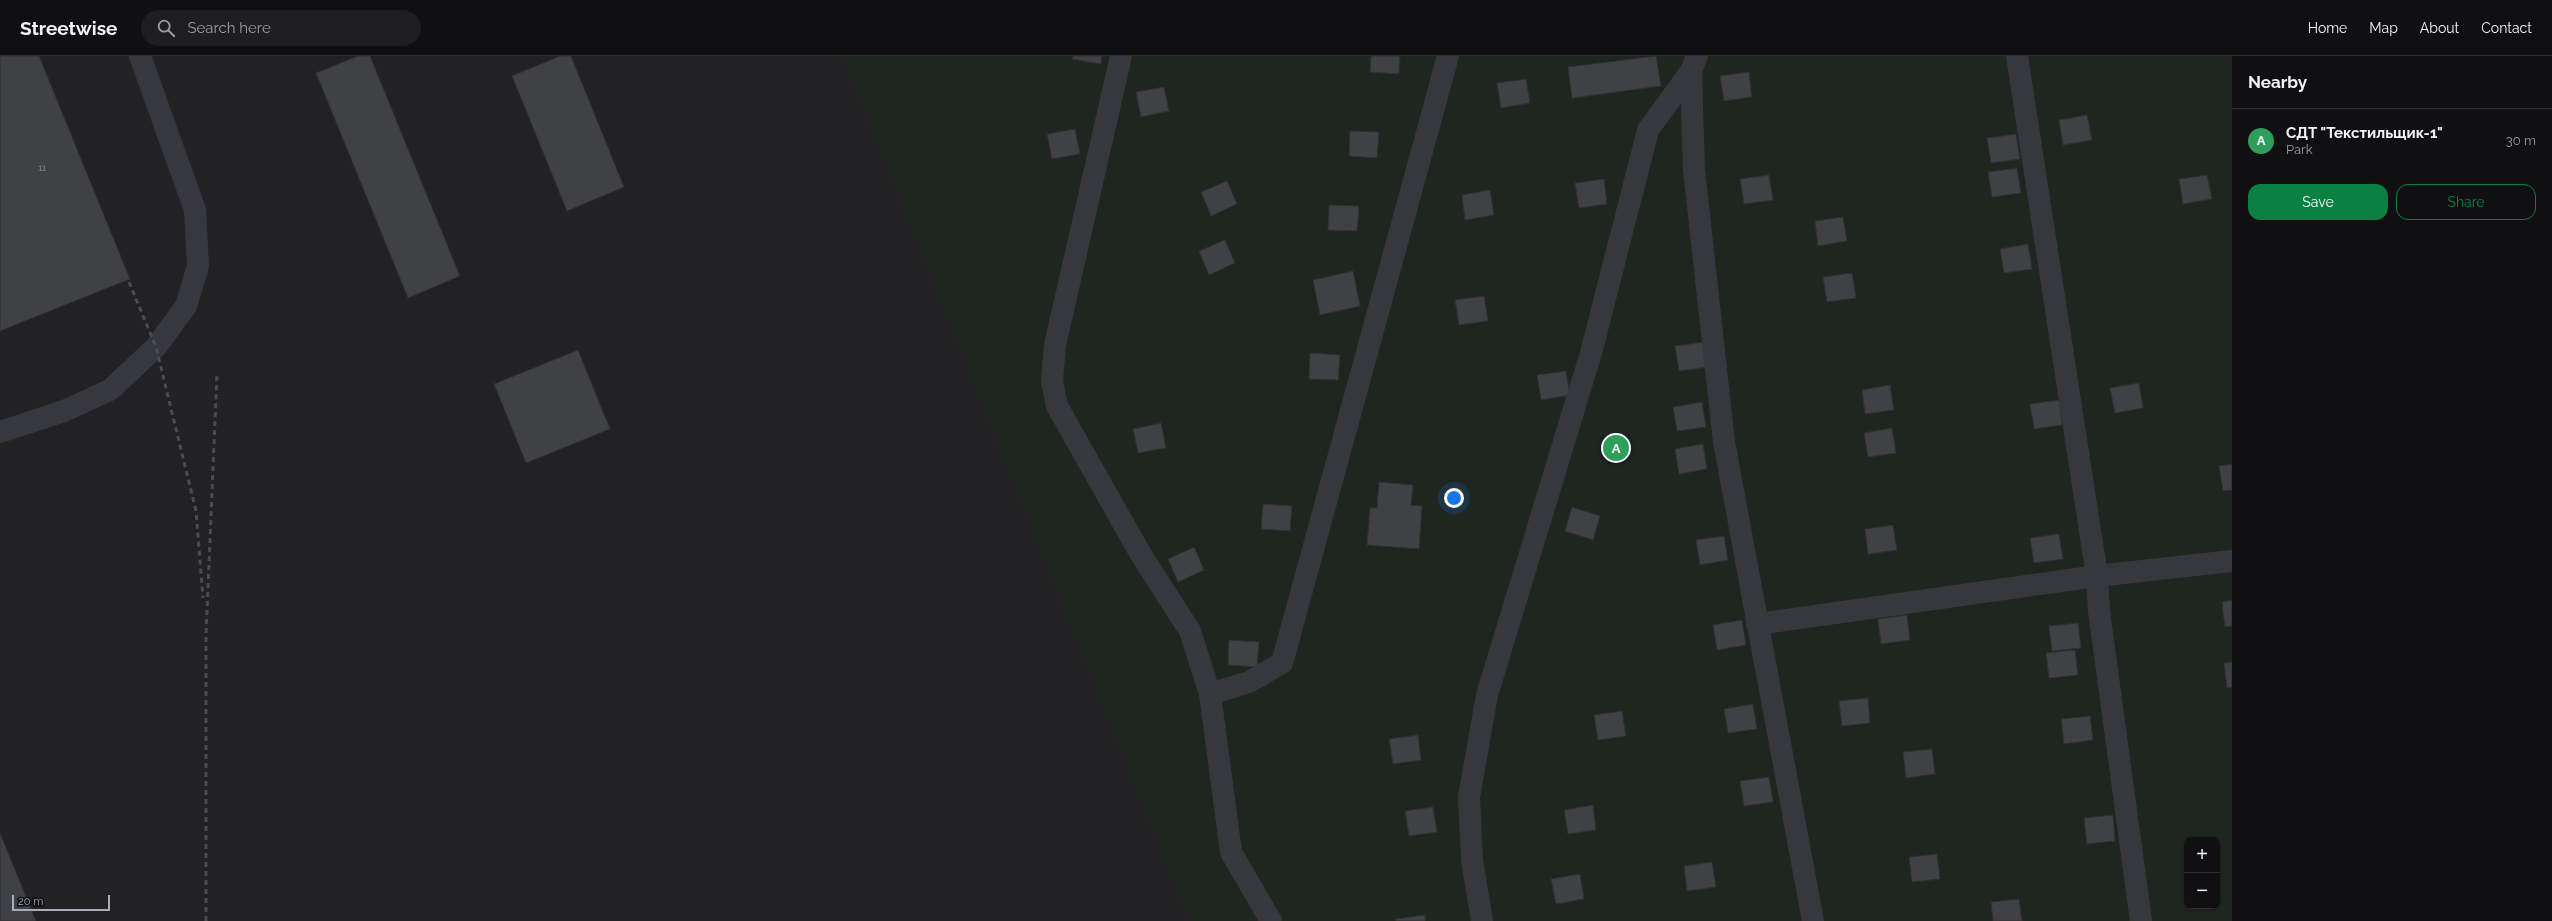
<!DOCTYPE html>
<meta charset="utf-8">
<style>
body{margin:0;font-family:Raleway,sans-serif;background:#1e1e20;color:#f1f3f6}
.controls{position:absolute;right:12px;bottom:12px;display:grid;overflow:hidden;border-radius:8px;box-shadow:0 1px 3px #0004}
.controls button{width:36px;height:36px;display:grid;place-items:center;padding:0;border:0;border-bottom:1px solid #303032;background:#101012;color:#f1f3f6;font:20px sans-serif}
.scale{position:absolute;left:12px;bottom:10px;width:98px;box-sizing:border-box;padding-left:4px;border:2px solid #a8adb8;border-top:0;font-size:11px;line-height:14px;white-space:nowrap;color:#a8adb8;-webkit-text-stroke:3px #111113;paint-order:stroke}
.you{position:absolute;left:1454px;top:442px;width:14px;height:14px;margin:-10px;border:3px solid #fff;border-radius:50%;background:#1a73e8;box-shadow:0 0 0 6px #1a73e833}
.badge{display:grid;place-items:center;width:26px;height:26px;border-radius:50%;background:#0b8043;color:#fff;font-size:13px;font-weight:700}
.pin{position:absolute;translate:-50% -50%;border:2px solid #fff;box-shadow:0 1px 4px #0006}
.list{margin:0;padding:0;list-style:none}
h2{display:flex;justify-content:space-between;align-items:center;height:52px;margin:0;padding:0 16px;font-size:17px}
h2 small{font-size:13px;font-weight:400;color:#9c9d9f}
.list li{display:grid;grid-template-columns:26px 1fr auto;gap:12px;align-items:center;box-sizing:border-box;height:64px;padding:0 16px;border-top:1px solid #303032}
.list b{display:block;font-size:15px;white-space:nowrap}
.list p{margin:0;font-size:13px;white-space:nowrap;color:#9c9d9f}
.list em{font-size:13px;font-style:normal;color:#9c9d9f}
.actions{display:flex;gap:8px;padding:12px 16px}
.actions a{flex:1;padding:9px 0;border:1px solid #0b8043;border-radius:12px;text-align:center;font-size:14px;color:#0b8043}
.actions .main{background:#0b8043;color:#fff}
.icon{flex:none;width:22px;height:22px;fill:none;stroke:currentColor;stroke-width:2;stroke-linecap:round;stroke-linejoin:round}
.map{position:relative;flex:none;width:2232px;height:865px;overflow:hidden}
header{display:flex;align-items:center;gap:24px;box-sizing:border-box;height:56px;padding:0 20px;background:#101012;border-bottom:1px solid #303032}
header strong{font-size:19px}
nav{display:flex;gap:22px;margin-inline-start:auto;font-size:14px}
.search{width:280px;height:36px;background:#1e1e20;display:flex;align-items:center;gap:10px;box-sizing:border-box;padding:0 14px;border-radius:22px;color:#9c9d9f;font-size:15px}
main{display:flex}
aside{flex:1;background:#101012}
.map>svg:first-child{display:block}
.built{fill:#222225}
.green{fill:#1e261f;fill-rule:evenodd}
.building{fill:#404145;stroke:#303034}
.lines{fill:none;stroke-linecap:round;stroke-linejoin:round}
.minor{stroke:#37383d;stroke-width:22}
.rail{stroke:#4a4c52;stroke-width:3;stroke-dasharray:5 4;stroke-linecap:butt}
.labels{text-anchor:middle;stroke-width:4;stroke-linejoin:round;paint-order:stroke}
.number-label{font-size:9px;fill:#8e929b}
</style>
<header>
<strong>Streetwise</strong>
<div class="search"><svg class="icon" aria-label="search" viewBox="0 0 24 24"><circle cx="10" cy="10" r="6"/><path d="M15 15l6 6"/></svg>Search here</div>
<nav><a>Home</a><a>Map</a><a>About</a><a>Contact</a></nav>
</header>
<main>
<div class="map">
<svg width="2232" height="865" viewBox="0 0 2232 865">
<rect width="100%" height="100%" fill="#161618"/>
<!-- built -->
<polygon class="built" points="0,0 849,0 1191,865 0,865"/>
<!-- green -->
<path class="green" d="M 842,0 L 2232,0 L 2232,865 L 1189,865 ZM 2187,784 L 2217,784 L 2217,850 L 2187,850 Z"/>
<!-- building -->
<g class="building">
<polygon points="0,0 39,0 130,223 0,275"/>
<polygon points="358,0 370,0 460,220 408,242 316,17"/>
<polygon points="560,0 571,0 624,131 567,155 512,20"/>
<polygon points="1073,0 1102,0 1101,8 1072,3"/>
<polygon points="1371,0 1400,0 1399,18 1370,16"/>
<polygon points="1656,0 1661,30 1572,42 1568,11"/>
<polygon points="1749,16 1752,41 1724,45 1720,20"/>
<polygon points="1526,23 1530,47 1501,52 1497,27"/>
<polygon points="1164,31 1169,55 1141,61 1136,36"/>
<polygon points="2087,59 2092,84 2063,89 2059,64"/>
<polygon points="1075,73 1080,98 1052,103 1047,78"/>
<polygon points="1350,75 1379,76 1377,102 1349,100"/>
<polygon points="2016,78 2020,103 1991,107 1987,82"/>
<polygon points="2017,112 2021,137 1992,141 1988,116"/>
<polygon points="1769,119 1773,144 1744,148 1740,123"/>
<polygon points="2207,119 2212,143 2183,148 2179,123"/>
<polygon points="1604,123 1607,148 1579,152 1575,127"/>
<polygon points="1227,125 1237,148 1211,160 1201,136"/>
<polygon points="1490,134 1494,159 1465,164 1462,139"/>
<polygon points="1329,149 1359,150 1357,175 1328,174"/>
<polygon points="1843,161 1847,185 1818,190 1815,165"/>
<polygon points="1225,184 1235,207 1209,219 1199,195"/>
<polygon points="2028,188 2032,213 2004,217 2000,193"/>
<polygon points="1353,215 1360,250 1320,259 1313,224"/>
<polygon points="1852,217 1856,242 1827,246 1823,221"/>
<polygon points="1484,240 1488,265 1459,269 1455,244"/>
<polygon points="1704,286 1708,311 1679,315 1675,290"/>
<polygon points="578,294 610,373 526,407 494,328"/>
<polygon points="1310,297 1340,299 1338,324 1309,323"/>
<polygon points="1566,315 1570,339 1541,344 1537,319"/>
<polygon points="2139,327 2143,352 2115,357 2110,332"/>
<polygon points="1890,329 1894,354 1865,358 1862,334"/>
<polygon points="2059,344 2062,369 2034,373 2030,348"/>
<polygon points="1702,346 1706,371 1677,375 1673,351"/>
<polygon points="1161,367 1166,392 1138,397 1133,373"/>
<polygon points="1892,372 1896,397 1868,401 1864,377"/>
<polygon points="1703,388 1707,413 1679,418 1675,393"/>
<polygon points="2232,408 2232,434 2223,435 2219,410"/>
<polygon points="1379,426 1413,429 1411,449 1422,450 1419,493 1367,489 1370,452 1377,452"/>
<polygon points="1263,448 1292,450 1290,475 1261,473"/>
<polygon points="1572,451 1600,460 1593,484 1565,475"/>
<polygon points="1893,469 1897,494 1868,498 1865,473"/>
<polygon points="2059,478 2063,503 2034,507 2030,482"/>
<polygon points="1724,480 1728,504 1700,509 1696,484"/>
<polygon points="1194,491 1204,514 1178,526 1168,503"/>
<polygon points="2232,544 2232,570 2225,571 2222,546"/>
<polygon points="1907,559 1910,584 1881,588 1878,563"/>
<polygon points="1742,564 1746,589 1717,594 1713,569"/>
<polygon points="2078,567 2081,592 2052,595 2049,570"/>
<polygon points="1229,584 1259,586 1257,611 1228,609"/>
<polygon points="2075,594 2078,619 2049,622 2046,597"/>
<polygon points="2232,606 2232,631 2227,632 2224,607"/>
<polygon points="1868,642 1870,667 1842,670 1839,645"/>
<polygon points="1753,648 1757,673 1728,677 1724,653"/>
<polygon points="1622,655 1626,680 1598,684 1594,659"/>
<polygon points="2090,660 2093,684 2064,688 2061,663"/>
<polygon points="1418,679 1421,704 1393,708 1389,683"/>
<polygon points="1932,693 1935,718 1906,722 1903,696"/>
<polygon points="1769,721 1773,746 1744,750 1740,725"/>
<polygon points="1593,749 1596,774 1568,778 1564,754"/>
<polygon points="1433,751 1437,776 1409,780 1405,755"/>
<polygon points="2113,759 2115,785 2087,788 2084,762"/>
<polygon points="0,777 36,865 0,865"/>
<polygon points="1937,798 1940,823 1912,826 1909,801"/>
<polygon points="1712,806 1716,831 1687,835 1684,810"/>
<polygon points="1580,818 1584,843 1556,848 1551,823"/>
<polygon points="2019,843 2022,865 1993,865 1991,846"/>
<polygon points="1425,859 1425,865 1396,865 1396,863"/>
</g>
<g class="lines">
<!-- minor -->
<g class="minor">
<polyline points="1121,0 1055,289 1052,325 1057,350 1140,497 1190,575 1210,638 1231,796 1271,865"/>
<polyline points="1697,0 1691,15 1694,114 1724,386 1813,865"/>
<polyline points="2017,0 2097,520 2099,555 2141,865"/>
<polyline points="0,376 64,355 110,334 156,291 186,250 198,210 195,154 140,0"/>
<polyline points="1757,568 2097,520 2232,505"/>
<polyline points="1210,638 1249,626 1282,607 1448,0"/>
<polyline points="1482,865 1472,804 1469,741 1487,639 1591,297 1648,74 1691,15"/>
</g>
<!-- rail -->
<g class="rail">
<polyline points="129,226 156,291 196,455 203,542"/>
<polyline points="206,865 206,580 217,317"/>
</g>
</g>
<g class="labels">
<!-- number labels -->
<g class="number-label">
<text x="42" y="115">11</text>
</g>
</g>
</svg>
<div class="controls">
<button>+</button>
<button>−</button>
</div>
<div class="scale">20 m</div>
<div class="you"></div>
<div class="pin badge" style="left:1616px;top:392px;background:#2e9e5b">A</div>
</div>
<aside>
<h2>Nearby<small></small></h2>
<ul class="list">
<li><span class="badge" style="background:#2e9e5b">A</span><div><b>СДТ &quot;Текстильщик-1&quot;</b><p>Park</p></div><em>30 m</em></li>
</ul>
<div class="actions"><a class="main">Save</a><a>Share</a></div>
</aside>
</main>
